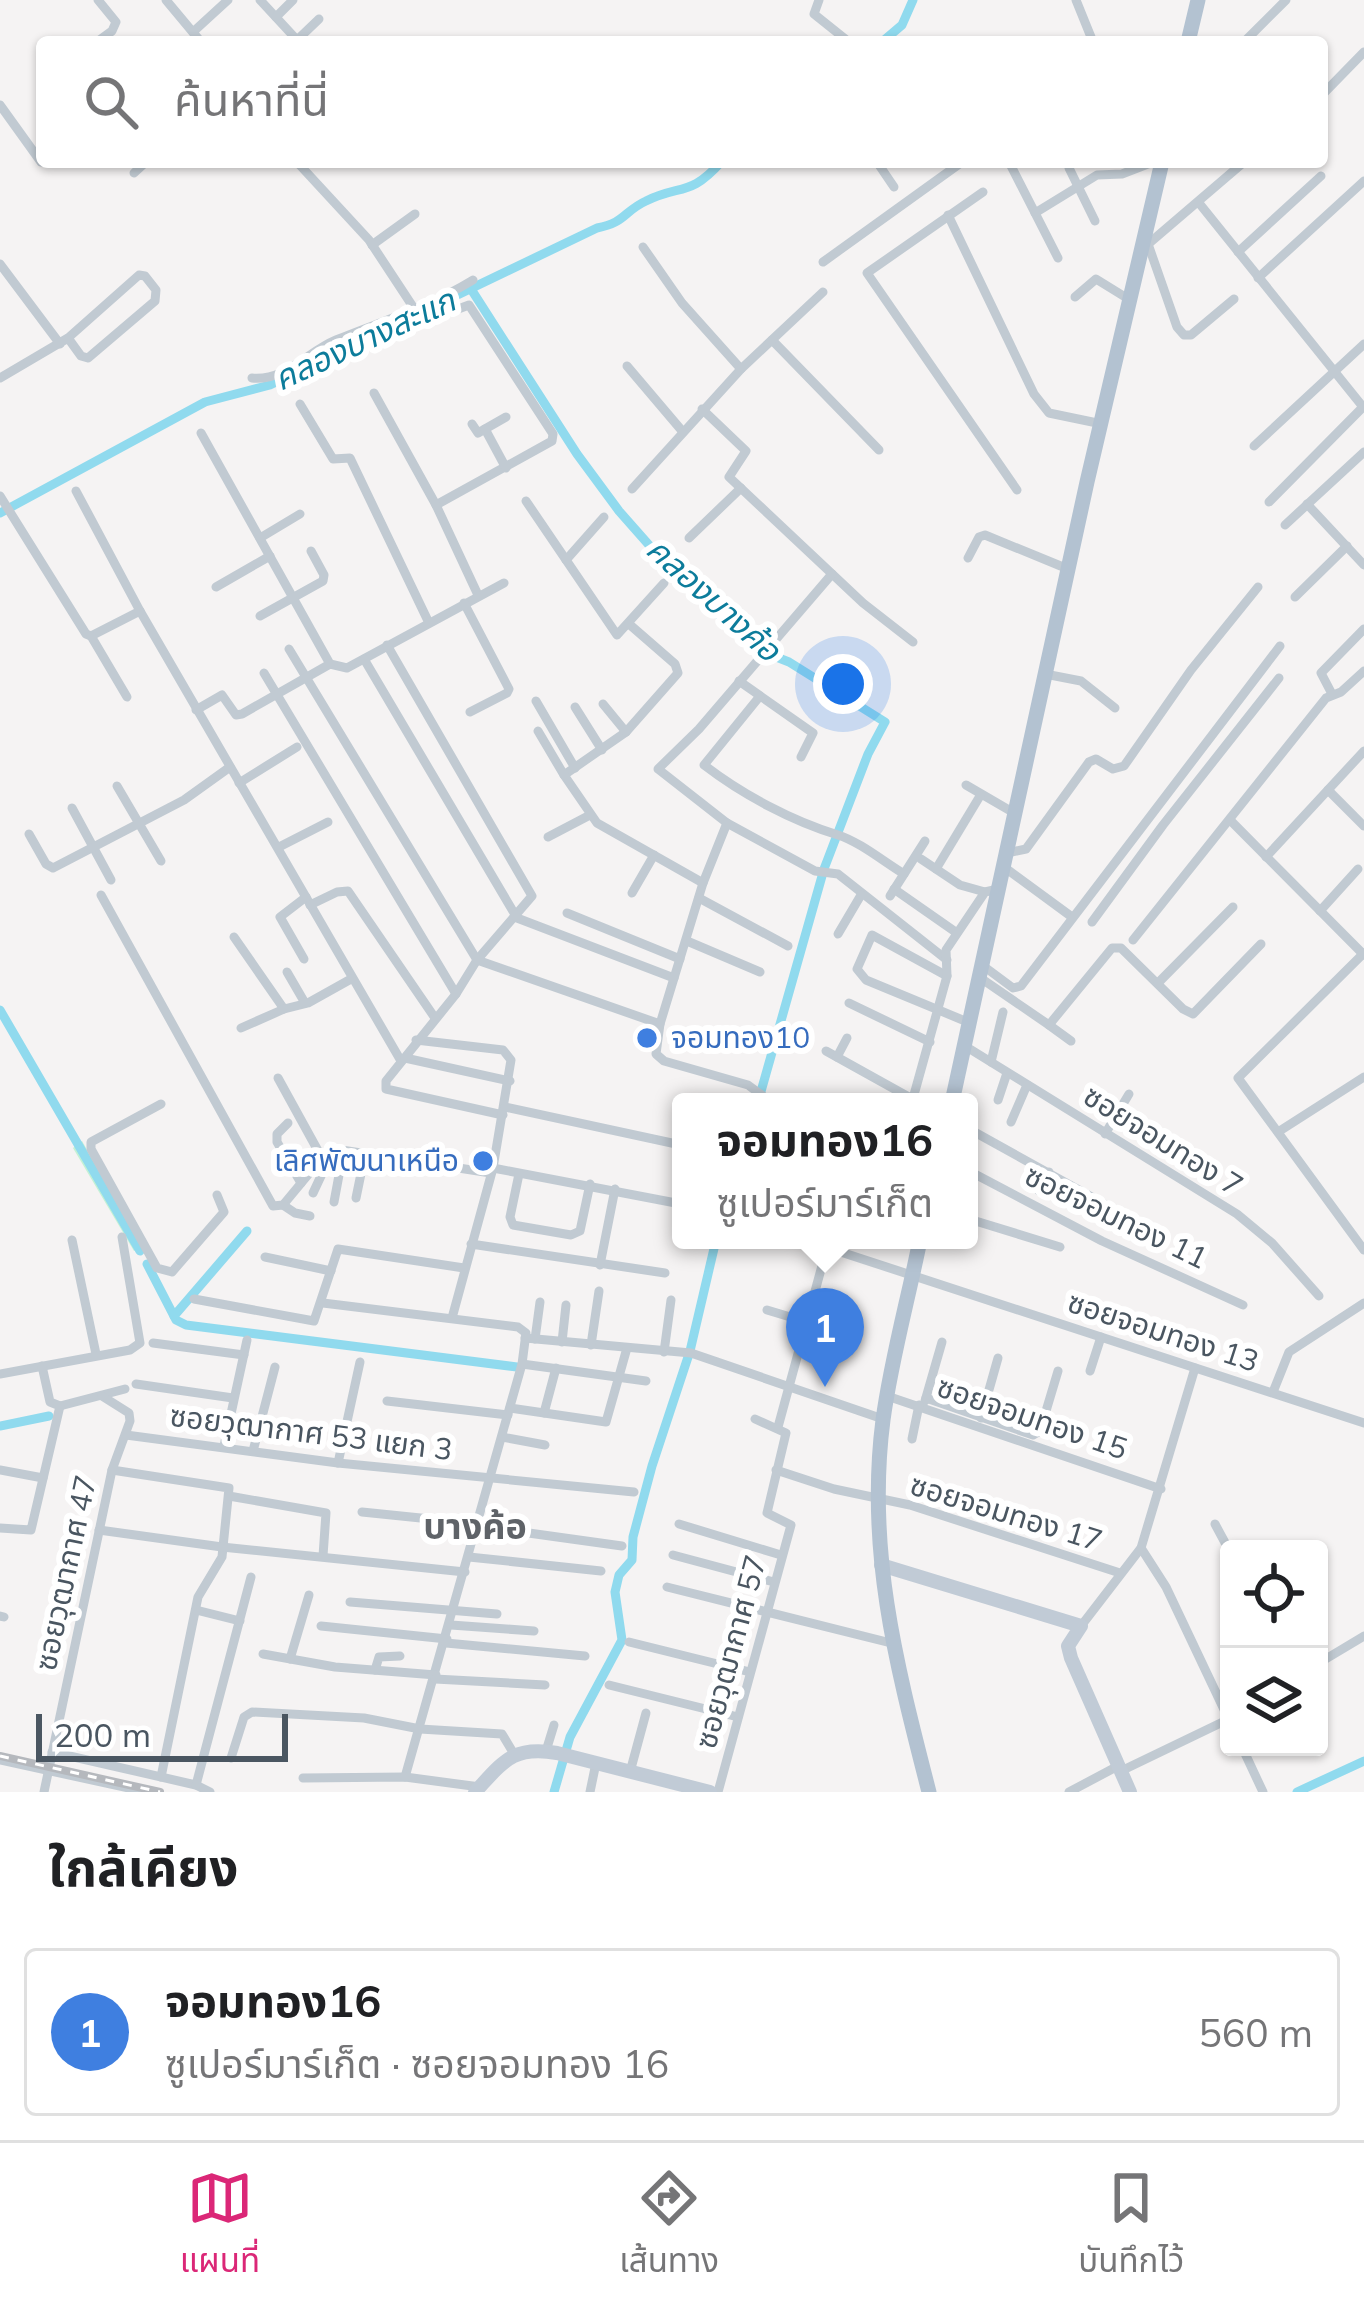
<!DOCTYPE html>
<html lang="th">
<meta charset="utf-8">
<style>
body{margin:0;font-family:Mulish,"Noto Sans Thai",sans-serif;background:#f6f6f6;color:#202124}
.controls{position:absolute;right:36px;bottom:36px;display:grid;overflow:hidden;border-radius:12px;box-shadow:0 3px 9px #0004}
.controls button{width:108px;height:108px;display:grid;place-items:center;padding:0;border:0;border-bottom:3px solid #e0e0e0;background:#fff;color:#202124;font:60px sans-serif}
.scale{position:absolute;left:36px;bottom:30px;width:252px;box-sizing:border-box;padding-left:12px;border:6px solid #4a5661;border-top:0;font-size:33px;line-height:42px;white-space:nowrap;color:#4a5661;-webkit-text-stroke:9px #fff;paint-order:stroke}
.you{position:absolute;left:843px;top:684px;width:42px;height:42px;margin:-30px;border:9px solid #fff;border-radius:50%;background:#1a73e8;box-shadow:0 0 0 18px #1a73e833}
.badge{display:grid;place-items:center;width:78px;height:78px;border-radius:50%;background:#db2777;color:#fff;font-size:39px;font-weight:700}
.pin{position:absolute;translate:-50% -99px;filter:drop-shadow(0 3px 6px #0008)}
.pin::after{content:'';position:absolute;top:63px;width:42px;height:36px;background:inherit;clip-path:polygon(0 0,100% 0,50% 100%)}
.popup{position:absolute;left:672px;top:1093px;width:306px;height:156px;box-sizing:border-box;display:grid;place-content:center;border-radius:12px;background:#fff;filter:drop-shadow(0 3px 9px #0005);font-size:39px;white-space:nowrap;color:#757577}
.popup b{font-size:45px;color:#202124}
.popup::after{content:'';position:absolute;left:50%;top:100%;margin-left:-24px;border:24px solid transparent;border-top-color:#fff}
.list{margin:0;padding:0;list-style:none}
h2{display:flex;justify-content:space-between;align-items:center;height:156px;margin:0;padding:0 48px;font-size:51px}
h2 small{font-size:39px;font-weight:400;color:#757577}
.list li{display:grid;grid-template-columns:78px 1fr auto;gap:36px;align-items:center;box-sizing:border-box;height:168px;margin:0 24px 24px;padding:0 24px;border:3px solid #e0e0e0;border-radius:12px}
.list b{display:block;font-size:45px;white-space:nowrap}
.list p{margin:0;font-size:39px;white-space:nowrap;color:#757577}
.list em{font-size:39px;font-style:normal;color:#757577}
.icon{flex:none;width:66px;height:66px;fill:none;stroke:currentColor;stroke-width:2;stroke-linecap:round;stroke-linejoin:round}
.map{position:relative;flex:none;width:1364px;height:1792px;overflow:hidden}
.search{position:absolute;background:#fff;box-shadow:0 3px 9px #0004;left:36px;right:36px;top:36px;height:132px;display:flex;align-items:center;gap:30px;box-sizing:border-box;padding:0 42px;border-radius:12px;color:#757577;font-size:45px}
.sheet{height:348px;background:#fff}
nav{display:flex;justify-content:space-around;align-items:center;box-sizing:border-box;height:168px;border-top:3px solid #e0e0e0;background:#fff;font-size:33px;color:#757577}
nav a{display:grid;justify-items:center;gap:6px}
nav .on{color:#db2777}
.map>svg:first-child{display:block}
.green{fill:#c3f1d5}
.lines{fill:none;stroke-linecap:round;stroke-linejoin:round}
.canal{stroke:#90daee;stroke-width:9}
.street{stroke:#c1cad2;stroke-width:9}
.secondary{stroke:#c1cbd6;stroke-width:14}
.primary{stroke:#b3c2d1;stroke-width:15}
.rail-casing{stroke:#b5b8bd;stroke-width:8}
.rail{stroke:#fff;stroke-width:3;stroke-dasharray:9;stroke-linecap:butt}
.shop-dot{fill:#3f7fe0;stroke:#fff;stroke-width:4.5}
.labels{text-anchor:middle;stroke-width:12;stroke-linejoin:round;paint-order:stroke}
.shop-label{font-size:30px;fill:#366cbe;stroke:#fff;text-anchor:start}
.street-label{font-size:30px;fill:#4a5661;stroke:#fff}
.water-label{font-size:33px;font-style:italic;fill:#0c7c9b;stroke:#fff}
.quarter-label{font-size:36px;font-weight:bold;fill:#5f6368;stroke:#fff}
</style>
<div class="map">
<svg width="1364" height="1792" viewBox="0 0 1364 1792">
<rect width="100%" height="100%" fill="#f5f3f3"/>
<!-- green -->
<polygon class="green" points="82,1141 142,1246 134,1251 73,1148"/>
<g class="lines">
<!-- canal -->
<g class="canal">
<polyline points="882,42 902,25 913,0"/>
<polyline points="471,289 577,454 619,511 664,562 702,601 766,653 789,662 885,722 868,754 824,869 758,1102"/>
<path d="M 0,513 L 205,402 L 270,385 L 597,228 C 625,223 624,211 646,201 C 681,184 690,197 721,162"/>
<polyline points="0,1010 140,1251"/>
<polyline points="147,1264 176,1320 186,1325 517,1367"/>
<polyline points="174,1316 247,1231"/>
<polyline points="0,1426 49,1416"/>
<polyline points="554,1792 570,1737 622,1640 615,1592 619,1575 632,1560 633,1537 652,1466 690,1351 716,1240"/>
<polyline points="1297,1792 1364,1761"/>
</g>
<!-- street -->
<g class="street">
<polyline points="166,0 201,42"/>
<polyline points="260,0 297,40"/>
<polyline points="819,0 814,14 849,42"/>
<polyline points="1076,0 1093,42"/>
<polyline points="276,17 293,0"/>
<polyline points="193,32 228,0"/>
<polyline points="97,42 112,31 116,22 98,0"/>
<polyline points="295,42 319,19"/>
<polyline points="1244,42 1286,0"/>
<polyline points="1322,95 1364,52"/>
<polyline points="0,105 41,162"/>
<polyline points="297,162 369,240 423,322 469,305 553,434 552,441 436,505"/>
<polyline points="877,162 894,187"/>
<polyline points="1009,162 1058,258"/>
<polyline points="1069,168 1095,221"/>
<polyline points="134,173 146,162"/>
<polyline points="983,192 867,273 1017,490"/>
<polyline points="1199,203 1363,407 1269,502"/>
<polyline points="1035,213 1097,175 1122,174 1153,162"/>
<polyline points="948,215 1034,394 1049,413 1102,424"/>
<polyline points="1148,244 1177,327 1184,335 1191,335 1234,299"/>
<polyline points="372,245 415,214"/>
<polyline points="1147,245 1244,162"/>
<polyline points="643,247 682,303 741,369"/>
<polyline points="1238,252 1321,176"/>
<polyline points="823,262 962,162"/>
<polyline points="0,264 60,344"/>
<polyline points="1258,278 1364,181"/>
<polyline points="1075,297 1096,279 1130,300"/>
<polyline points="772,340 879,450"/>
<polyline points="627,366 683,432"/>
<polyline points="0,378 68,338 139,275 145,276 156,290 155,301 88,358 81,356 68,338"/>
<path d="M 252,378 C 286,381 307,352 336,340 C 385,320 427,308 473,280"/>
<polyline points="374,393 436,505 478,595"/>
<polyline points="300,404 333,459 350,458 429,623"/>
<polyline points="702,409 746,451 729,477 863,603 913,642"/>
<polyline points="472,424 478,433 506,417"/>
<polyline points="485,429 506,468"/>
<polyline points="201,433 330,664 347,668 504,583"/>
<polyline points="1254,446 1364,344"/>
<polyline points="632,489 741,369 823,292"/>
<polyline points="76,491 140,611 401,1061"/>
<polyline points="0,496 86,634 91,636 140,611"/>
<polyline points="526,501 617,635 664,583"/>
<polyline points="1307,504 1364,565"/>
<polyline points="1285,525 1364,452"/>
<polyline points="260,538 300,514"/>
<polyline points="689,538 741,488"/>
<polyline points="968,558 979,537 985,535 1068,569"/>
<polyline points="566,560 604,517"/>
<polyline points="832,574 699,729 658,769 727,823 815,871 838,874 947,960"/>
<polyline points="216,587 270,556"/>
<polyline points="1295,597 1347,546"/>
<polyline points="464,603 509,689 507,693 470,712"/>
<polyline points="260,616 323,581 324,575 311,551"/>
<polyline points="629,624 675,664 678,673 626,732 564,775 597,823 703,883"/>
<polyline points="91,636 127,697"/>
<polyline points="387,645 532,896 477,960 456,994 386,1081 386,1089 503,1115"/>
<polyline points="289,649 477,960 660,1024"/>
<polyline points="364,659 517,918 674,978"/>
<polyline points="264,673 456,994"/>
<polyline points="1045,674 1081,681 1115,708"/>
<polyline points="739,681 813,733 801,757"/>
<polyline points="1332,694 1321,673 1364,629"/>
<path d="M 760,696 L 704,765 C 743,795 792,821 838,835 C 860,842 884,862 904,874"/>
<polyline points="536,701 575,768"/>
<polyline points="603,704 626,732"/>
<polyline points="575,707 602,750"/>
<polyline points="196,710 222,695 236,715 242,714 330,664"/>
<polyline points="538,731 564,775"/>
<polyline points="239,783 297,747"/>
<polyline points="966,785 1016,814"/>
<polyline points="117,786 161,861"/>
<polyline points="1328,790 1364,826"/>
<polyline points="72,808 111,880"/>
<polyline points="1231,821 1364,955"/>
<polyline points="727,823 703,883 660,1024 656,1054 664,1061 748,1085 771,1102"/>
<polyline points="29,834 46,864 53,868 184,800 230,767"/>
<polyline points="548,837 590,815"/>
<polyline points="279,847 328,822"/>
<polyline points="1007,853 1026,849 1089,762 1096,759 1113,769 1124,766 1191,670 1258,587"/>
<polyline points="1266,857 1364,751"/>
<polyline points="921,859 960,885 985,892"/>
<polyline points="1004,867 1072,917"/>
<polyline points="936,869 980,796"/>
<polyline points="894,889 957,933"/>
<polyline points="632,893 654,855"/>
<polyline points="101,895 273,1206 283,1205 322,1158 335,1149 491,1173"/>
<polyline points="890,896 925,841"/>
<polyline points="699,898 788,946"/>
<polyline points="310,905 337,892 348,891 435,1018"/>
<polyline points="1320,911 1358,869"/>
<polyline points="567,913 680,959"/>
<polyline points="1092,922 1163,825 1279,678"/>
<polyline points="838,934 861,895"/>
<polyline points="234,937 284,1009 308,1003 351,979"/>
<polyline points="1133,940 1326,698 1341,692 1364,671"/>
<polyline points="687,941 760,972"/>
<polyline points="1364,953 1238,1078 1364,1250"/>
<polyline points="304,959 280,917 306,897"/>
<polyline points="982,965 1013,988 1021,986 1280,646"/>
<polyline points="287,972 305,1003"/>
<polyline points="947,976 872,935 857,969 866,980 970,1023"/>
<polyline points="979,977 1049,1025 1112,948 1121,948 1183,1009 1193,1014 1261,944"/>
<polyline points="1158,983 1233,907"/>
<polyline points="849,1003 930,1042"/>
<polyline points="1049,1025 1071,1041"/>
<polyline points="241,1028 284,1009"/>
<polyline points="416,1040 503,1050 511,1060 493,1168 452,1318"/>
<polyline points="965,1046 1237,1214 1272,1243 1319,1296"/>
<polyline points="826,1051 916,1101"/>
<polyline points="837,1057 847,1038"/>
<polyline points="405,1058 510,1081"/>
<polyline points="991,1062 1003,1012"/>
<polyline points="278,1078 322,1158"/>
<polyline points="998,1100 1007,1073"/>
<polyline points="912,1102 947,976 946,950 985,892 998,889"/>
<polyline points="161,1104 91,1142 91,1149 157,1268 172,1272 224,1212 217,1195"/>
<polyline points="505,1107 681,1145"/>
<polyline points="1011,1122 1027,1085"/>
<polyline points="288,1123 277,1134 277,1142 301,1183"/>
<polyline points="969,1129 1115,1210"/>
<polyline points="1278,1132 1364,1077"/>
<polyline points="1105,1134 1129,1094"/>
<polyline points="493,1168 681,1204"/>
<polyline points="969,1171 1102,1241 1243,1305"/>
<polyline points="519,1174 510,1217 513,1225 571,1235 580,1231 590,1184"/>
<polyline points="1039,1191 1049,1172"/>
<polyline points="313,1193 328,1161 358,1158"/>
<polyline points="356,1198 364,1159"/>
<polyline points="334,1202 342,1159"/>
<polyline points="283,1205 295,1213 310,1216"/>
<polyline points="969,1219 1060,1247"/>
<polyline points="72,1240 96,1354"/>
<polyline points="804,1240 1364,1423"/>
<polyline points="471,1244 665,1273"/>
<polyline points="265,1257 331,1271"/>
<polyline points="600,1265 615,1189"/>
<polyline points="194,1299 314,1321 338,1249 464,1268"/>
<polyline points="323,1303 518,1327 526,1333 522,1364 405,1777"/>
<polyline points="767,1310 807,1322"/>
<polyline points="525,1338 691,1353 883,1419"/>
<polyline points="535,1339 540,1302"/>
<polyline points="562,1342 566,1305"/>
<polyline points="153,1343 244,1355"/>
<polyline points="591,1345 599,1291"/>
<polyline points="664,1352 671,1300"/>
<polyline points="522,1364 646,1381"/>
<polyline points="1090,1371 1101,1337"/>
<polyline points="0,1374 130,1350 140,1343 122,1237"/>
<polyline points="136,1384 233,1398"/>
<polyline points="1273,1392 1289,1352 1364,1303"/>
<polyline points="887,1396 1161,1489"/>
<polyline points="926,1398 1033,1435 1040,1431 1058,1371"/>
<polyline points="387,1401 508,1415"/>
<polyline points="925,1401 942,1342"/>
<polyline points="60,1406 125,1389"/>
<polyline points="510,1408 606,1422 627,1348"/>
<polyline points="544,1413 556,1368"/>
<polyline points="981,1418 998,1358"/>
<polyline points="778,1427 829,1240"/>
<polyline points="126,1435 338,1463 634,1492"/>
<polyline points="502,1437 545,1445"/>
<polyline points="912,1439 919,1405"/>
<polyline points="224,1446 247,1340"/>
<polyline points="253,1451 275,1367"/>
<polyline points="338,1463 360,1362"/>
<polyline points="0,1470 43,1478"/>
<polyline points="112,1470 229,1488 222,1557 198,1597 161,1777"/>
<polyline points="776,1470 834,1489 910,1505 1120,1573"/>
<polyline points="229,1496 326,1513 323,1556"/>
<polyline points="362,1512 479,1524"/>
<polyline points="679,1524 781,1555"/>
<polyline points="1215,1524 1229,1550"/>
<polyline points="478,1526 622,1546"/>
<polyline points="0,1528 31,1530 60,1406 50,1402 42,1366"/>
<polyline points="99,1530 222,1547 465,1572"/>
<polyline points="1141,1548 1166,1587 1229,1720"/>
<polyline points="673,1555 774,1582"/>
<polyline points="469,1557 601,1571"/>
<polyline points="667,1587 891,1643"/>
<polyline points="350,1602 497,1614"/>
<polyline points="196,1610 240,1621"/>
<polyline points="0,1616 4,1617"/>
<polyline points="451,1625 534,1631"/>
<polyline points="321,1626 447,1639"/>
<polyline points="1081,1626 1141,1548 1195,1368"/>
<polyline points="629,1642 750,1672"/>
<polyline points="446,1643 585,1656"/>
<polyline points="263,1654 335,1667 436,1675"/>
<polyline points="290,1659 309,1595"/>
<polyline points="1319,1663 1364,1636"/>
<polyline points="375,1670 379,1657 400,1656"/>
<polyline points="435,1679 545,1685"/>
<polyline points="609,1685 738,1717"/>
<polyline points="1242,1747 1263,1792"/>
<polyline points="546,1751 554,1725"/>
<polyline points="52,1752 196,1785 210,1792"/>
<polyline points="231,1758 244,1717 252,1712 364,1718 420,1729 502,1734 514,1754"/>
<polyline points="0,1760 147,1792"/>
<polyline points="1121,1771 1229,1719"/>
<polyline points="630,1772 646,1713"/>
<polyline points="303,1778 405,1777 480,1787"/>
<polyline points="196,1785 251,1577"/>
<polyline points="44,1792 112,1470 130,1421 129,1413 102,1396"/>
<polyline points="590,1792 596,1763"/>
<polyline points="718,1792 791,1525 767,1513 786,1433 755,1419"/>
<polyline points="1069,1792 1118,1766"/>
</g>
<!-- secondary -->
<g class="secondary">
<polyline points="881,1565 1081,1626 1068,1646 1071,1658 1130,1792"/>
<path d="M 475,1792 C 503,1762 513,1745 557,1753 L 710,1792"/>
</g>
<!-- primary -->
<g class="primary">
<polyline points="1188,42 1198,0"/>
<polyline points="952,1102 1087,482 1162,162"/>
<path d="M 920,1240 C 908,1300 891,1360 883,1420 C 866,1551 897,1667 929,1792"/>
</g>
<!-- rail casing -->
<g class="rail-casing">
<polyline id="rail" points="0,1756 160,1792"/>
</g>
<!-- rail -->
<use href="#rail" class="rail"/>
</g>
<!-- markers -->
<g class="shop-dot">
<circle cx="647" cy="1038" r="12"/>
<circle cx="483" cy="1161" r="12"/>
</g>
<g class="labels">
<!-- shop labels -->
<g class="shop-label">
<text x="671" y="1048">จอมทอง10</text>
<text x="459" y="1171" text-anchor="end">เลิศพัฒนาเหนือ</text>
</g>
<!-- street labels -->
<g class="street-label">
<text transform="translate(1163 1141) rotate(32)" y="10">ซอยจอมทอง 7</text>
<text transform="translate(1116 1217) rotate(26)" y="10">ซอยจอมทอง 11</text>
<text transform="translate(1163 1332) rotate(18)" y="10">ซอยจอมทอง 13</text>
<text transform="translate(1032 1418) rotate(19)" y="10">ซอยจอมทอง 15</text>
<text transform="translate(311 1433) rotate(7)" y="10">ซอยวุฒากาศ 53 แยก 3</text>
<text transform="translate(1006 1513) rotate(17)" y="10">ซอยจอมทอง 17</text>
<text transform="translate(66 1573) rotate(-78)" y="10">ซอยวุฒากาศ 47</text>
<text transform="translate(731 1652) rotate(-75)" y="10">ซอยวุฒากาศ 57</text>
</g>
<!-- water labels -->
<g class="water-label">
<text transform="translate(364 339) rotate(-25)" y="12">คลองบางสะแก</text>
<text transform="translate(714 599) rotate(42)" y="12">คลองบางค้อ</text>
</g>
<!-- quarter labels -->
<g class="quarter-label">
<text x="475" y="1539">บางค้อ</text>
</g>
</g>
</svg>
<div class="controls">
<button><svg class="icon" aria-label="locate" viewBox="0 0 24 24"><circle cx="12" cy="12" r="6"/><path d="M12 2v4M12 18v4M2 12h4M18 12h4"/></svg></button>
<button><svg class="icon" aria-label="layers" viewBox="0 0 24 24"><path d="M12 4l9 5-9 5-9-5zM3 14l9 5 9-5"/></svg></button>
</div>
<div class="scale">200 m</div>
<div class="you"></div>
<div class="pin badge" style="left:825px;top:1387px;background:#3f7fe0">1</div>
<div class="popup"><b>จอมทอง16</b>ซูเปอร์มาร์เก็ต</div>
<div class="search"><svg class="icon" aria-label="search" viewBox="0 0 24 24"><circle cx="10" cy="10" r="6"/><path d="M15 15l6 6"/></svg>ค้นหาที่นี่</div>
</div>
<section class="sheet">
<h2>ใกล้เคียง<small></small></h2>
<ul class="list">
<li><span class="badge" style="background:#3f7fe0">1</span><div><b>จอมทอง16</b><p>ซูเปอร์มาร์เก็ต · ซอยจอมทอง 16</p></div><em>560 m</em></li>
</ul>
</section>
<nav>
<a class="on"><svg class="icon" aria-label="map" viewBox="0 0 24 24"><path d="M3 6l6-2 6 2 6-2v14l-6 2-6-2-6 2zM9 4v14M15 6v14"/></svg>แผนที่</a>
<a><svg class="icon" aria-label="directions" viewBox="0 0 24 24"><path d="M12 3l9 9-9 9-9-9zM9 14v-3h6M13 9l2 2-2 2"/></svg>เส้นทาง</a>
<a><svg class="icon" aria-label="saved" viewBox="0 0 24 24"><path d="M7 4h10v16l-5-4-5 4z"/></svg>บันทึกไว้</a>
</nav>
